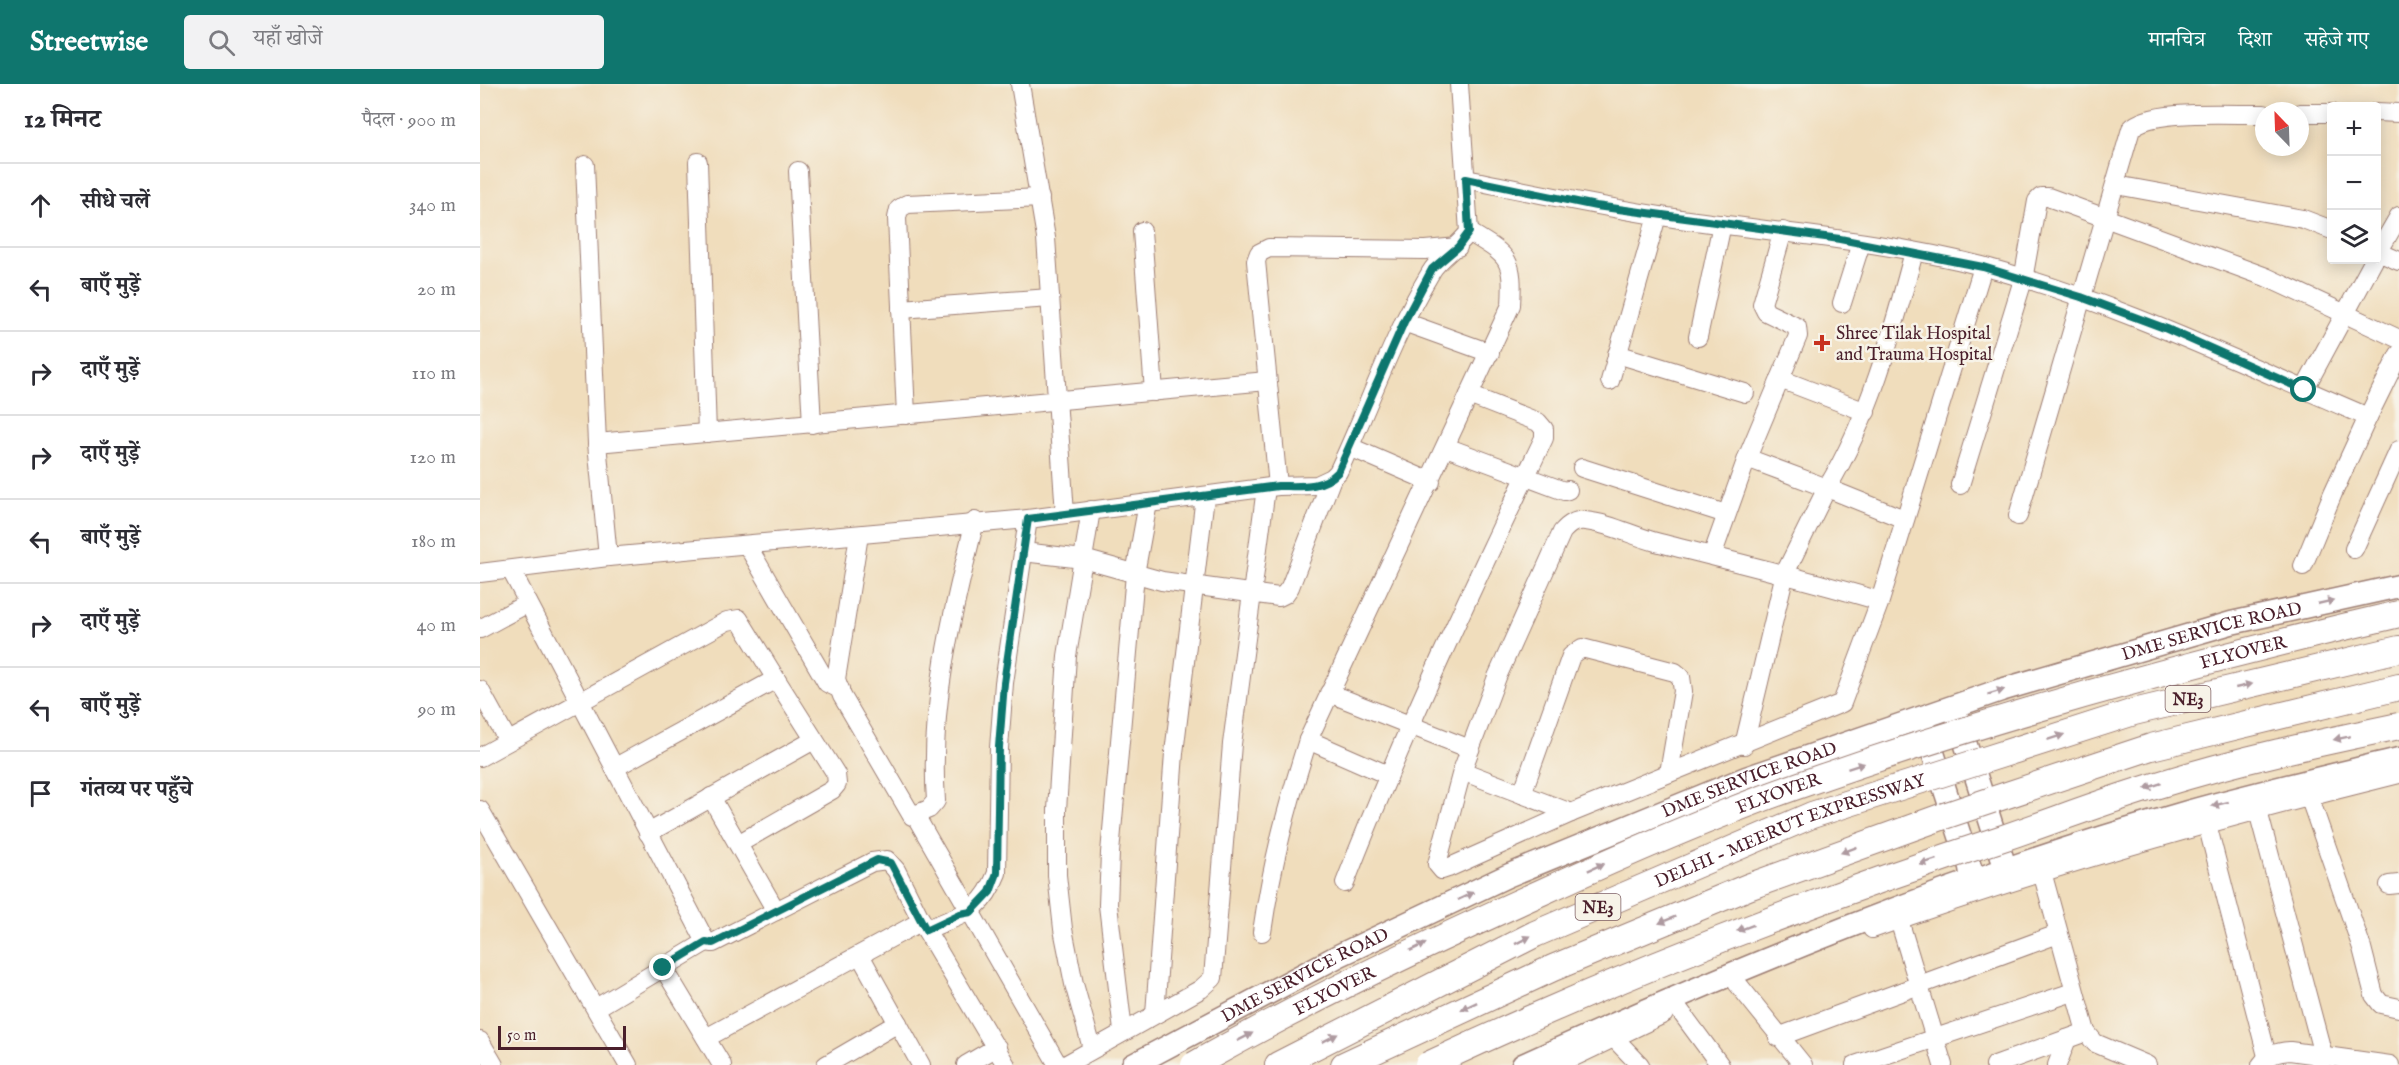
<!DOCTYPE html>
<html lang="hi">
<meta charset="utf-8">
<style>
body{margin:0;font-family:"IM FELL English","Noto Serif Devanagari",serif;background:#f2f2f3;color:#2b2b33}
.controls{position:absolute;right:18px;top:18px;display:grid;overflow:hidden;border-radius:6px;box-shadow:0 3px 15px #0003}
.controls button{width:54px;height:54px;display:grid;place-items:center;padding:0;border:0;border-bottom:2px solid #e1e1e2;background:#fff;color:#2b2b33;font:30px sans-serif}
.compass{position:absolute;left:1775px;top:18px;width:54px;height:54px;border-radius:50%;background:#fff;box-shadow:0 3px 15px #0003;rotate:337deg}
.scale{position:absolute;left:18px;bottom:15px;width:128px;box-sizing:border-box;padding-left:6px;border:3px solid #4a1f2b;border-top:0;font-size:16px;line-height:21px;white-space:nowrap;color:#4a1f2b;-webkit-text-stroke:4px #f7f3e8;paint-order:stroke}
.stop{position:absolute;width:18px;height:18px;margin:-14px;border:4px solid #0f766e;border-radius:50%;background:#fff}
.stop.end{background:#0f766e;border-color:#fff;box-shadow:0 2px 6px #0008}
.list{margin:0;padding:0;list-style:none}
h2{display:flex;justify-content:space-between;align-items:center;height:78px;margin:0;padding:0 24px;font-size:26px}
h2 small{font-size:20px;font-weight:400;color:#7c7c81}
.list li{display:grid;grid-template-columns:39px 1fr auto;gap:18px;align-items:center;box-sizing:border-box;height:84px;padding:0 24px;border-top:2px solid #e1e1e2}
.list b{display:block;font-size:22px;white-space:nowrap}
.list em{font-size:20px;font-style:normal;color:#7c7c81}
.icon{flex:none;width:33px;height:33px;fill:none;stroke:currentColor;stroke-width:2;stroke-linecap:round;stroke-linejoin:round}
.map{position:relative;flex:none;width:1919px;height:981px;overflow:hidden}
header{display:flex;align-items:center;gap:36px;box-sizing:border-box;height:84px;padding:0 30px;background:#0f766e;color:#fff}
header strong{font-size:28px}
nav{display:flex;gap:33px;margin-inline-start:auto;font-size:21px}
.search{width:420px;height:54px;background:#f2f2f3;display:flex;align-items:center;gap:15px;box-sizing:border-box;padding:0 21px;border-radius:6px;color:#7c7c81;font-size:22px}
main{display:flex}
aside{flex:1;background:#fff}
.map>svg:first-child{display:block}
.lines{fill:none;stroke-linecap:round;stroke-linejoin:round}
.minor-casing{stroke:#9d7e74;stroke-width:20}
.major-casing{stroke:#9d7e74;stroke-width:25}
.highway-casing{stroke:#9d7e74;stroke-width:28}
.minor{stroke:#fff;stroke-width:18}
.major{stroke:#fff;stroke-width:22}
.highway{stroke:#fff;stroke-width:26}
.highway-bridge-casing{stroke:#9d7e74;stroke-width:28;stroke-linecap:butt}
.highway-bridge{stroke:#fff;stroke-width:26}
.oneway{fill:#ae9aa0}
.route{stroke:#0f766e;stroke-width:8}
.poi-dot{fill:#c8321e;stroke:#f7f3e8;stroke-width:2}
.labels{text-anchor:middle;stroke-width:5;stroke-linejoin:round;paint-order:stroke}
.shield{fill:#f7f3e8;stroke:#7e5f64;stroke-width:1.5}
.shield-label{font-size:16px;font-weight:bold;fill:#4a1f2b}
.poi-label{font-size:18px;fill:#4a1f2b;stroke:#f7f3e8;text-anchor:start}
.street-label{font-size:18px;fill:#4a1f2b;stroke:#f7f3e8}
</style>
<header>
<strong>Streetwise</strong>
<div class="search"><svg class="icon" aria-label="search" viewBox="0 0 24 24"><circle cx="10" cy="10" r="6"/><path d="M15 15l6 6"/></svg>यहाँ खोजें</div>
<nav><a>मानचित्र</a><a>दिशा</a><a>सहेजे गए</a></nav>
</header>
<main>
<aside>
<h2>12 मिनट<small>पैदल · 900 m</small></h2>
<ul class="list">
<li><svg class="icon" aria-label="ahead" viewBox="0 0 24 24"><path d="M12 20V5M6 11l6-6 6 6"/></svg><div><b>सीधे चलें</b></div><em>340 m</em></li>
<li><svg class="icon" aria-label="left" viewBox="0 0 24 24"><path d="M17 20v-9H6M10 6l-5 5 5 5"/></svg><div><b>बाएँ मुड़ें</b></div><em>20 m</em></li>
<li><svg class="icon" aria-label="right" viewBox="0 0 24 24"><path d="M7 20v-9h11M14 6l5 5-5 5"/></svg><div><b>दाएँ मुड़ें</b></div><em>110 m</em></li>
<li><svg class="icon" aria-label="right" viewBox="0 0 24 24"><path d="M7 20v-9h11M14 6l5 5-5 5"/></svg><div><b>दाएँ मुड़ें</b></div><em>120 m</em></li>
<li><svg class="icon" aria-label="left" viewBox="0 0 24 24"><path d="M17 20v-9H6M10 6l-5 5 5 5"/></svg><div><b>बाएँ मुड़ें</b></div><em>180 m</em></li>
<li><svg class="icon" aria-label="right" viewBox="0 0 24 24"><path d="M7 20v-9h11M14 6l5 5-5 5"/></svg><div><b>दाएँ मुड़ें</b></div><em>40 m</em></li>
<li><svg class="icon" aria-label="left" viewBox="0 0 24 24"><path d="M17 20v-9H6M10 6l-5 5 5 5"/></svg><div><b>बाएँ मुड़ें</b></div><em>90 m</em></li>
<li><svg class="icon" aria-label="arrive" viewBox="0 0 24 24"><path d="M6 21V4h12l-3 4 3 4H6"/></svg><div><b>गंतव्य पर पहुँचे</b></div></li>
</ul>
</aside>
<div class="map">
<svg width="1919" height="981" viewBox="0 0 1919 981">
<rect width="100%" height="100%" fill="#f7f3e8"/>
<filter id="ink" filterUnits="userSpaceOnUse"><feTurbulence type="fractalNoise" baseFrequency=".0167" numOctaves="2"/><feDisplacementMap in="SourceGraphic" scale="12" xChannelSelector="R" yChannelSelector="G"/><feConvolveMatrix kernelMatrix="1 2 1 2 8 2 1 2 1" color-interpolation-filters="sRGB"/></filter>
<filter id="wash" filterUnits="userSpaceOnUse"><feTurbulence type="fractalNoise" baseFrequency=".008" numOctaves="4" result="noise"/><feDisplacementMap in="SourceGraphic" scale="24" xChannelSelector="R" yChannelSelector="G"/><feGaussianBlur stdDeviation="1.35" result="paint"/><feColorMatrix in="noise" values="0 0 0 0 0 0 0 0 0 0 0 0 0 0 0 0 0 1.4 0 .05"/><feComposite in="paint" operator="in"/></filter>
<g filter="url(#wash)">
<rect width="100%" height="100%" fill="#f0ddbc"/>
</g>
<g filter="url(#ink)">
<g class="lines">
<!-- minor casing -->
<g class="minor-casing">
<g id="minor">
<polyline points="540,0 566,154 585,430"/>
<polyline points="1896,28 1919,29"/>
<polyline points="1820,29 1852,29"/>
<polyline points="218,78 227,349"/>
<polyline points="105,81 117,359"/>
<polyline points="318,87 332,340"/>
<path d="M 986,95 C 1055,109 1124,124 1194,134 C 1297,149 1401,156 1502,182 C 1636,218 1761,279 1888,333 L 1853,409 L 1823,482"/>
<polyline points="1636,101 1823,135 1852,146"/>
<polyline points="662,147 674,308"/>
<polyline points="1896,167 1919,177"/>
<polyline points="1896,172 1919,132"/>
<polyline points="1362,219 1381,159"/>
<polyline points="421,225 570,214"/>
<polyline points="924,238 1010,269"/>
<polyline points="1218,253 1242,140"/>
<polyline points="1137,270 1265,309"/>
<polyline points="1300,295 1386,328"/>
<polyline points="1130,297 1177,132"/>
<polyline points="1824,306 1894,176"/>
<polyline points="426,331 417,134 419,125 427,120 560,114"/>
<polyline points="1888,333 1919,270"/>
<polyline points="870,363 951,398"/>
<polyline points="966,363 1084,407 1088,406"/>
<polyline points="1102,384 1246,430"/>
<polyline points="1480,401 1543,196 1557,117 1561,113 1568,113 1786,193 1919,255"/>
<polyline points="798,402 776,177 779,169 789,164 945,166 978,163"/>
<polyline points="611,426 587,572 577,726 577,791 583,845 594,900 612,964"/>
<path d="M 1538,432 L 1651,45 C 1669,24 1755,31 1784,30"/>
<path d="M 1424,435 L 1347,404 C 1391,331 1412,250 1434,168"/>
<path d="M 379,451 L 356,595 L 362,612 L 432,732 L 449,725 L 456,717 C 449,622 472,529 495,437"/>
<polyline points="267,461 347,599 360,605"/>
<polyline points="1874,465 1919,366"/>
<polyline points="543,468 603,475 682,497 799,513 805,510 810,503 852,394"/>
<polyline points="1232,472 1267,374 1318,252 1317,243 1286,228 1282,220 1303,147"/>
<polyline points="128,473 117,359 787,297"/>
<polyline points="31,486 226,858 233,859 392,778 407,776 416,786 446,846 526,981"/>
<path d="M 0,489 L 128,473 L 548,435 L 798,402 L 837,401 L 852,394 L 858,388 C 889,322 913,251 951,188 C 957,176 978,163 989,148 L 979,0"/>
<path d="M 1400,517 C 1326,495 1251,477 1176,458 C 1153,452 1129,439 1105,437 C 1095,436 1089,440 1082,448 L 1017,593 L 982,687 L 957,780 L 962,786 L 968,784 L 1091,729 L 1362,619 L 1400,517 L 1503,183"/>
<polyline points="0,545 48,519"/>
<polyline points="0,606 28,657"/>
<polyline points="849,609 990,665"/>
<polyline points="828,656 908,691"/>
<polyline points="1264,661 1305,489 1347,404 1267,374"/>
<polyline points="0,673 247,537 259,535 296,595 134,684"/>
<polyline points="982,687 1091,729"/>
<polyline points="1042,710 1091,572 1102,564 1195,588 1201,593 1203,607 1189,689"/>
<polyline points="1829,712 1882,864 1894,911 1901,920 1919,924"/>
<polyline points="231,713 296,827"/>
<polyline points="0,726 148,981"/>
<polyline points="1778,727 1843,971 1840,981"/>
<polyline points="435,731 578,981"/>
<polyline points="1727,740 1787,972"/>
<polyline points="168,749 334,656"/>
<polyline points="258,760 352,706 357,700 356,690 296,595"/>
<polyline points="1562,788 1606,948 1615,959 1667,981"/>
<path d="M 865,799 C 924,647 994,500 1064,354 L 1064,345 L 1058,338 L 989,311"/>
<polyline points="1909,801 1919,800"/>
<polyline points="1419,836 1463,981"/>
<path d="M 1392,845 C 1565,783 1741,734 1919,690"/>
<path d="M 446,846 C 483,829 501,830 517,789 L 519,664 L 524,599 L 548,435"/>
<path d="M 782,848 C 792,779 807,722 828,656 L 1031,221 C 1034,173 1028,172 989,148"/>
<polyline points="380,871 441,981"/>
<polyline points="183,883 242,981"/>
<polyline points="1257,899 1323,981"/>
<polyline points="116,924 226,858"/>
<polyline points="1198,924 1240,981"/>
<polyline points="675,930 694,669 725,412"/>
<polyline points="643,947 628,821 630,769 655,490 668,419"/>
<polyline points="1298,953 1578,850"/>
<polyline points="226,954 442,837"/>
<polyline points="1134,954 1160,981"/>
<polyline points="0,957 14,981"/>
<polyline points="346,981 418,939"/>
<polyline points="486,981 517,963"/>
<polyline points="585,981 721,905 733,894 752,660 786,404"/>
<polyline points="1077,981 1184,930"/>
<polyline points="1375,981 1593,908"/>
<polyline points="1515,981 1606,948"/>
<polyline points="1577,981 1587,955"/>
<path d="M 1781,981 C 1789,970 1797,968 1810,967 L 1910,981"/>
</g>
</g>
<!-- major casing -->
<g class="major-casing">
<g id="major">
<polyline points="1476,630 1526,786"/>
<polyline points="1444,641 1490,783 1492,798"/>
<path id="s1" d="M 653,981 L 860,871 L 1027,792 L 1266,694 L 1521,606 L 1751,539 L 1919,502"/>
<path d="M 1043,981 C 1255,885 1473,795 1697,731 C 1770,710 1845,693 1919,675"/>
</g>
</g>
<!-- highway casing -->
<g class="highway-casing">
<g id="highway">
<polyline points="1501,677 1654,628 1919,565"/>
<polyline points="1512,716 1671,663 1919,603"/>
<path id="s2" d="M 798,981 L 1055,850 L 1332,731 L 1451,693"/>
<polyline points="864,981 1073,884 1268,803 1464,732"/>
</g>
</g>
<!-- minor -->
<use href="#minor" class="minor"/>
<!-- major -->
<use href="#major" class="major"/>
<!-- highway -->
<use href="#highway" class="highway"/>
<!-- highway-bridge casing -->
<g class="highway-bridge-casing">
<g id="highway-bridge">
<polyline points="1451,693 1501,677"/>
<polyline points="1464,732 1512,716"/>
<path id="s3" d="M 714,981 C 827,917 944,861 1062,808 C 1145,770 1229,733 1314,703 C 1512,633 1715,577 1919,530"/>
<path d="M 948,981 C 1138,892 1327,818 1526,753 C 1576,736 1627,716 1678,701 C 1757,676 1838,659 1919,642"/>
</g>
</g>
<!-- highway-bridge -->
<use href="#highway-bridge" class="highway-bridge"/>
</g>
<!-- one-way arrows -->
<defs><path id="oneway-solid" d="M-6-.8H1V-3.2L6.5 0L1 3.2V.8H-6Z" transform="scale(1.5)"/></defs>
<g class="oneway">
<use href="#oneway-solid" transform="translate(1846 518) rotate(-13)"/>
<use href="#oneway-solid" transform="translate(1764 602) rotate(-13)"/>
<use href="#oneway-solid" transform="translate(1516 608) rotate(-17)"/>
<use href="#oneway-solid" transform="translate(1576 653) rotate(-18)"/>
<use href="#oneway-solid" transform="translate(1862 654) rotate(168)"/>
<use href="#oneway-solid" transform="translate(1376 682) rotate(-18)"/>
<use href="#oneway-solid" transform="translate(1673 702) rotate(162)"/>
<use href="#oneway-solid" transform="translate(1740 720) rotate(166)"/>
<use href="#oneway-solid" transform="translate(1369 766) rotate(160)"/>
<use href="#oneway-solid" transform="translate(1448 778) rotate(161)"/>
<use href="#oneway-solid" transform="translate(1116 783) rotate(-24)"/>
<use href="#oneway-solid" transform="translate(986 812) rotate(-25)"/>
<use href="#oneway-solid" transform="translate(1187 836) rotate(158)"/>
<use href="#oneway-solid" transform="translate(1265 844) rotate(160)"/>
<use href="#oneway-solid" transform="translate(1043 856) rotate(-27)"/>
<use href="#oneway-solid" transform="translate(938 863) rotate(-25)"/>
<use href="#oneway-solid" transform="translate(989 922) rotate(155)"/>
<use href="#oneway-solid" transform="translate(765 953) rotate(-27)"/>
<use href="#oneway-solid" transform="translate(850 954) rotate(-27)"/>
</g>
</g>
<g class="lines" filter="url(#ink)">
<!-- route -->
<path class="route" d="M 183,884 L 226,858 L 233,859 L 397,776 L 411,779 L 446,846 L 480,830 L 491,828 L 510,808 L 517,789 L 519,663 L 524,599 L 548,435 L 798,402 C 820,402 842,405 858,388 L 924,238 L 952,185 L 978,163 L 989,148 L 986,95 L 1116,122 L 1360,155 L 1503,183 L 1601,213 L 1687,245 L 1824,306"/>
</g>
<!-- markers -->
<path class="poi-dot" d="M1339 250h6v6h6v6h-6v6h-6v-6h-6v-6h6z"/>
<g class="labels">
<!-- shield labels -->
<g class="shield">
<rect x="1685.5" y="602" width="45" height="26" rx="4.5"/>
<rect x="1095.5" y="810" width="45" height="26" rx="4.5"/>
</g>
<g class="shield-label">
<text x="1708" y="621">NE3</text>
<text x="1118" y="829">NE3</text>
</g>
<!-- poi labels -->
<g class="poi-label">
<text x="1356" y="255">Shree Tilak Hospital<tspan x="1356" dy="21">and Trauma Hospital</tspan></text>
</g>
<!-- street labels -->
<g class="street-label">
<text dy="6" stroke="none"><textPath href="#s1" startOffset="1166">DME SERVICE ROAD</textPath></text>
<text dy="6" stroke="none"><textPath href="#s3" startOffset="1131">FLYOVER</textPath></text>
<text dy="6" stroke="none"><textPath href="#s1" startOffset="680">DME SERVICE ROAD</textPath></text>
<text dy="6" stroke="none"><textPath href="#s3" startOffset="645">FLYOVER</textPath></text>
<text dy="6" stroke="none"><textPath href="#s2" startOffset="564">DELHI - MEERUT EXPRESSWAY</textPath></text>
<text dy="6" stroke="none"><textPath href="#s1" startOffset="194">DME SERVICE ROAD</textPath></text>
<text dy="6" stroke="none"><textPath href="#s3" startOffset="159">FLYOVER</textPath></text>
</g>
</g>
</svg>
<div class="controls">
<button>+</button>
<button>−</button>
<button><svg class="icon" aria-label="layers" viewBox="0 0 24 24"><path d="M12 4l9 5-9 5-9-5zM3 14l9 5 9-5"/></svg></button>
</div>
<svg class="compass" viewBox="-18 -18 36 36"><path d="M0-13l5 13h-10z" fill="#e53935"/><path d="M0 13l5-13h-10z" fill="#7c7c81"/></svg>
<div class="scale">50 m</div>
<div class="stop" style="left:1824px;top:306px"></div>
<div class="stop end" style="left:183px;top:884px"></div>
</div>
</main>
